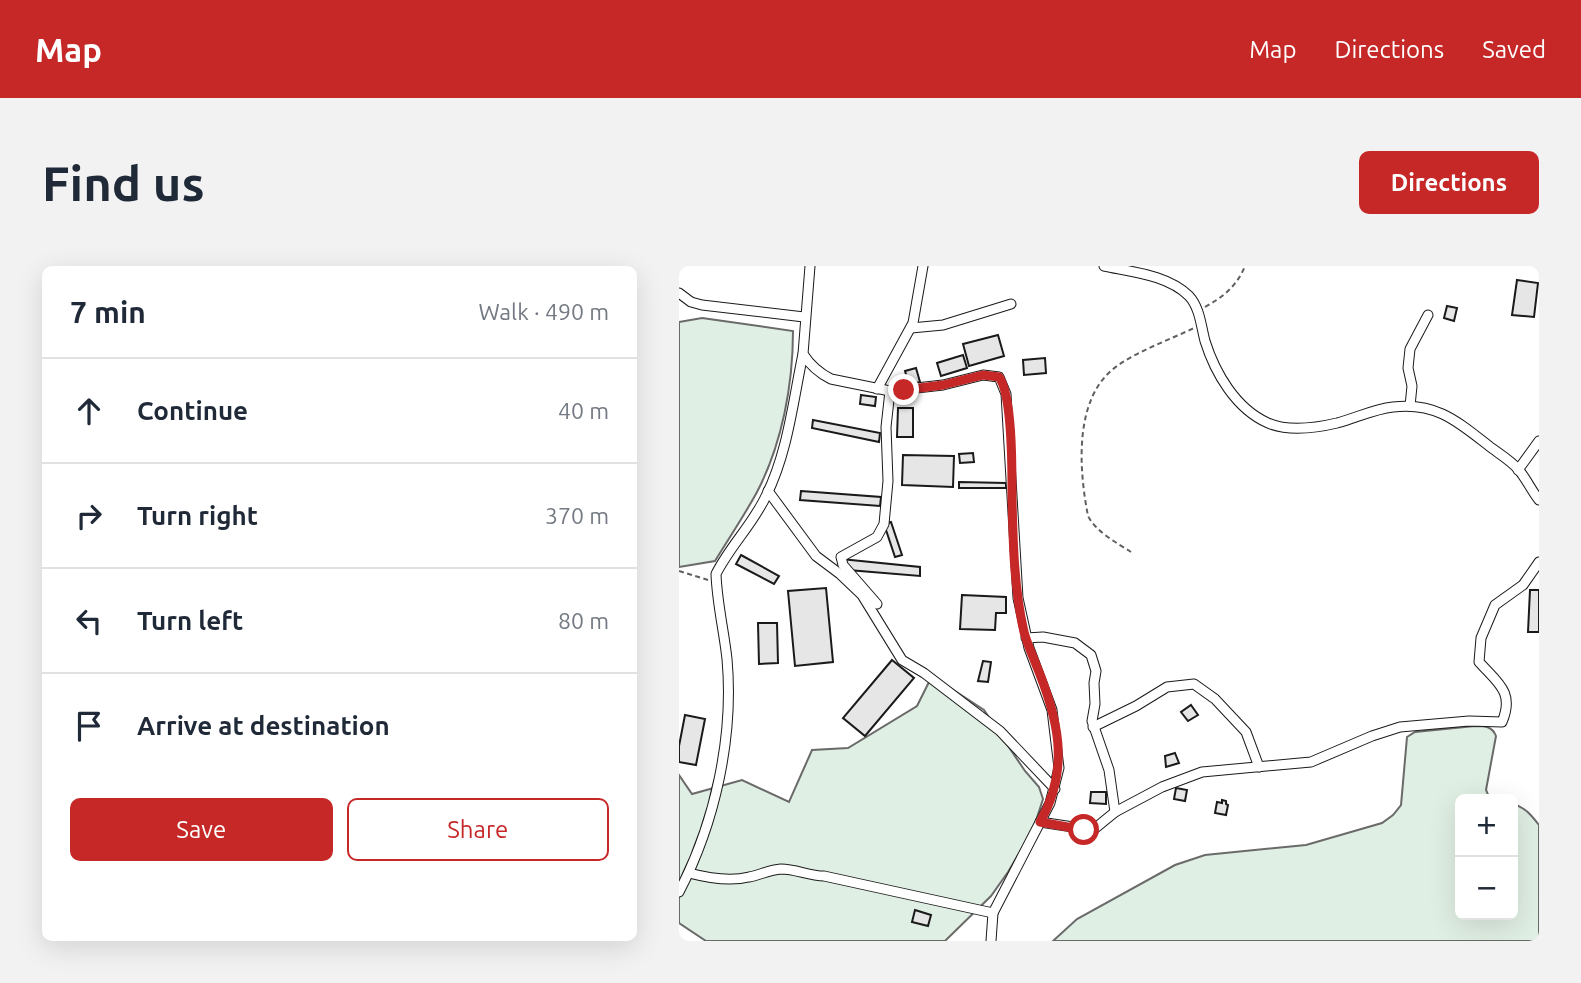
<!DOCTYPE html>
<meta charset="utf-8">
<style>
body{margin:0;font-family:Ubuntu,sans-serif;background:#f2f2f3;color:#1f2937}
.controls{position:absolute;right:21px;bottom:21px;display:grid;overflow:hidden;border-radius:10px;box-shadow:0 7px 28px #0002}
.controls button{width:63px;height:63px;display:grid;place-items:center;padding:0;border:0;border-bottom:2px solid #e0e1e3;background:#fff;color:#1f2937;font:35px sans-serif}
.stop{position:absolute;width:21px;height:21px;margin:-16px;border:5px solid #c62828;border-radius:50%;background:#fff}
.stop.end{background:#c62828;border-color:#fff;box-shadow:0 2px 7px #0008}
.list{margin:0;padding:0;list-style:none}
h2{display:flex;justify-content:space-between;align-items:center;height:91px;margin:0;padding:0 28px;font-size:30px}
h2 small{font-size:23px;font-weight:400;color:#747a83}
.list li{display:grid;grid-template-columns:46px 1fr auto;gap:21px;align-items:center;box-sizing:border-box;height:105px;padding:0 28px;border-top:2px solid #e0e1e3}
.list b{display:block;font-size:26px;white-space:nowrap}
.list em{font-size:23px;font-style:normal;color:#747a83}
.actions{display:flex;gap:14px;padding:21px 28px}
.actions a{flex:1;padding:16px 0;border:2px solid #c62828;border-radius:10px;text-align:center;font-size:24px;color:#c62828}
.actions .main{background:#c62828;color:#fff}
.icon{flex:none;width:38px;height:38px;fill:none;stroke:currentColor;stroke-width:2;stroke-linecap:round;stroke-linejoin:round}
.map{position:relative;flex:none;width:860px;height:675px;overflow:hidden;border-radius:10px}
header{display:flex;align-items:center;gap:42px;box-sizing:border-box;height:98px;padding:0 35px;background:#c62828;color:#fff}
header strong{font-size:33px}
nav{display:flex;gap:38px;margin-inline-start:auto;font-size:24px}
.intro{display:flex;align-items:center;justify-content:space-between;box-sizing:border-box;height:168px;padding:0 42px}
h1{margin:0;font-size:49px}
.button{padding:18px 32px;border-radius:10px;background:#c62828;color:#fff;font-size:24px;font-weight:700}
main{display:flex;gap:42px;padding:0 42px}
aside{flex:1;background:#fff;border-radius:10px;box-shadow:0 7px 28px #0002}
.map>svg:first-child{display:block}
.green{fill:#e0efe3;stroke:#6a6a6a;stroke-width:2}
.building{fill:#e6e6e6;stroke:#1a1a1a;stroke-width:2}
.lines{fill:none;stroke-linecap:round;stroke-linejoin:round}
.minor-casing{stroke:#1a1a1a;stroke-width:11}
.path{stroke:#5f5f5f;stroke-width:2;stroke-dasharray:5 3.5;stroke-linecap:butt}
.minor{stroke:#fff;stroke-width:9}
.route{stroke:#c62828;stroke-width:9}
</style>
<header>
<strong>Map</strong>
<nav><a>Map</a><a>Directions</a><a>Saved</a></nav>
</header>
<div class="intro"><h1>Find us</h1><a class="button">Directions</a></div>
<main>
<aside>
<h2>7 min<small>Walk · 490 m</small></h2>
<ul class="list">
<li><svg class="icon" aria-label="ahead" viewBox="0 0 24 24"><path d="M12 20V5M6 11l6-6 6 6"/></svg><div><b>Continue</b></div><em>40 m</em></li>
<li><svg class="icon" aria-label="right" viewBox="0 0 24 24"><path d="M7 20v-9h11M14 6l5 5-5 5"/></svg><div><b>Turn right</b></div><em>370 m</em></li>
<li><svg class="icon" aria-label="left" viewBox="0 0 24 24"><path d="M17 20v-9H6M10 6l-5 5 5 5"/></svg><div><b>Turn left</b></div><em>80 m</em></li>
<li><svg class="icon" aria-label="arrive" viewBox="0 0 24 24"><path d="M6 21V4h12l-3 4 3 4H6"/></svg><div><b>Arrive at destination</b></div></li>
</ul>
<div class="actions"><a class="main">Save</a><a>Share</a></div>
</aside>
<div class="map">
<svg width="860" height="675" viewBox="0 0 860 675">
<rect width="100%" height="100%" fill="#fff"/>
<!-- green -->
<g class="green">
<path d="M 23,52 L 114,65 C 114,119 103,178 78,226 C 65,250 50,272 36,295 L 0,301 L 0,56 Z"/>
<polygon points="253,410 305,444 346,505 360,521 364,533 354,564 329,606 312,630 266,675 27,675 0,657 0,509 13,528 63,514 110,536 133,484 169,482 238,440"/>
<path d="M 796,460 C 806,460 813,460 817,470 L 807,524 L 810,531 L 817,533 L 781,533 L 781,649 L 834,649 L 834,538 C 846,541 853,550 860,559 L 860,671 L 856,675 L 374,675 L 398,653 L 496,599 L 526,589 L 627,579 L 703,557 L 714,549 L 722,539 L 728,471 L 736,466 Z"/>
</g>
<!-- building -->
<g class="building">
<polygon points="838,14 859,17 855,51 833,49"/>
<polygon points="768,40 778,42 775,55 765,52"/>
<polygon points="319,69 325,90 290,100 284,78"/>
<polygon points="284,89 288,102 262,110 258,97"/>
<polygon points="366,92 367,107 345,109 344,94"/>
<polygon points="237,102 241,116 230,119 226,105"/>
<polygon points="182,129 197,131 196,140 181,138"/>
<polygon points="219,142 234,142 234,171 218,171"/>
<polygon points="134,154 201,167 200,176 133,162"/>
<polygon points="294,187 295,196 281,197 280,188"/>
<polygon points="224,189 275,190 274,221 223,219"/>
<polygon points="280,216 327,217 327,222 280,222"/>
<polygon points="122,225 202,231 201,240 121,234"/>
<polygon points="212,256 223,289 216,291 205,258"/>
<polygon points="62,289 100,310 95,318 57,298"/>
<polygon points="162,293 241,301 241,310 169,304"/>
<polygon points="147,322 154,396 116,400 109,325"/>
<polygon points="851,324 860,324 860,366 849,366"/>
<polygon points="283,329 327,331 327,347 317,347 316,364 281,363"/>
<polygon points="79,357 98,357 99,397 80,398"/>
<polygon points="213,394 235,412 186,470 164,452"/>
<polygon points="304,395 312,396 309,416 299,415"/>
<polygon points="512,439 519,449 509,455 502,446"/>
<polygon points="6,449 26,453 17,499 0,496 0,480"/>
<polygon points="496,487 500,497 487,501 486,490"/>
<polygon points="497,522 508,524 506,535 495,533"/>
<polygon points="412,526 427,526 427,538 411,537"/>
<polygon points="543,534 547,535 547,538 549,539 547,549 536,547 538,536 543,537"/>
<polygon points="236,644 252,649 249,660 233,656"/>
</g>
<g class="lines">
<!-- minor casing -->
<g class="minor-casing">
<g id="minor">
<path d="M 131,0 L 124,88 C 131,99 140,107 152,113 L 211,125 L 264,119 L 304,109 L 320,111 L 327,128 L 339,332 L 350,382 L 373,444 L 380,502 L 371,537 L 314,647 L 312,675"/>
<path d="M 425,0 C 453,6 489,9 510,30 C 521,42 522,60 526,75 C 536,107 557,143 589,157 C 610,166 637,162 658,157 C 677,152 695,143 714,141 C 757,136 778,155 810,180 C 819,187 831,194 839,203 C 847,212 852,224 860,234"/>
<polyline points="0,27 12,36 23,39 125,51"/>
<polyline points="232,62 264,59 332,38"/>
<polyline points="198,123 234,57 244,0"/>
<polyline points="731,140 733,120 729,102 731,83 749,49"/>
<polyline points="839,204 860,175"/>
<polyline points="89,225 137,290 161,308 183,329 223,394 245,407 321,465 376,523"/>
<polyline points="198,338 164,299 162,291 198,271 205,258 209,215 207,161 211,125"/>
<polyline points="347,372 364,371 396,377 412,389 417,405 415,417 416,438 413,455 430,504 436,546"/>
<polyline points="414,461 457,440 488,421 515,418 536,433 567,466 580,501"/>
<path d="M 361,556 L 414,564 L 436,546 L 483,521 L 523,506 L 632,496 L 693,470 L 721,461 L 790,455 L 823,456 C 836,426 818,416 800,396 L 802,372 L 816,339 L 844,319 L 860,296"/>
<path d="M 10,607 C 29,612 50,616 70,611 C 81,609 90,604 102,603 C 117,603 130,610 145,610 L 314,647"/>
<path d="M 0,626 C 36,557 55,471 48,393 C 45,365 38,337 37,308 C 51,280 74,258 87,230 C 109,186 114,135 124,88"/>
</g>
</g>
<!-- path -->
<g class="path">
<path d="M 526,41 C 544,31 558,20 566,0"/>
<path d="M 452,286 C 438,277 417,266 409,250 C 400,204 394,131 438,100 C 461,84 490,74 515,62"/>
<polyline points="0,305 29,314"/>
</g>
<!-- minor -->
<use href="#minor" class="minor"/>
</g>
<g class="lines">
<!-- route -->
<path class="route" d="M 225,124 L 264,119 L 304,109 L 320,111 C 334,130 333,206 333,232 C 334,276 335,323 345,366 C 348,377 352,386 356,396 C 379,451 392,502 361,556 L 405,564"/>
</g>
</svg>
<div class="controls">
<button>+</button>
<button>−</button>
</div>
<div class="stop" style="left:405px;top:564px"></div>
<div class="stop end" style="left:225px;top:124px"></div>
</div>
</main>
